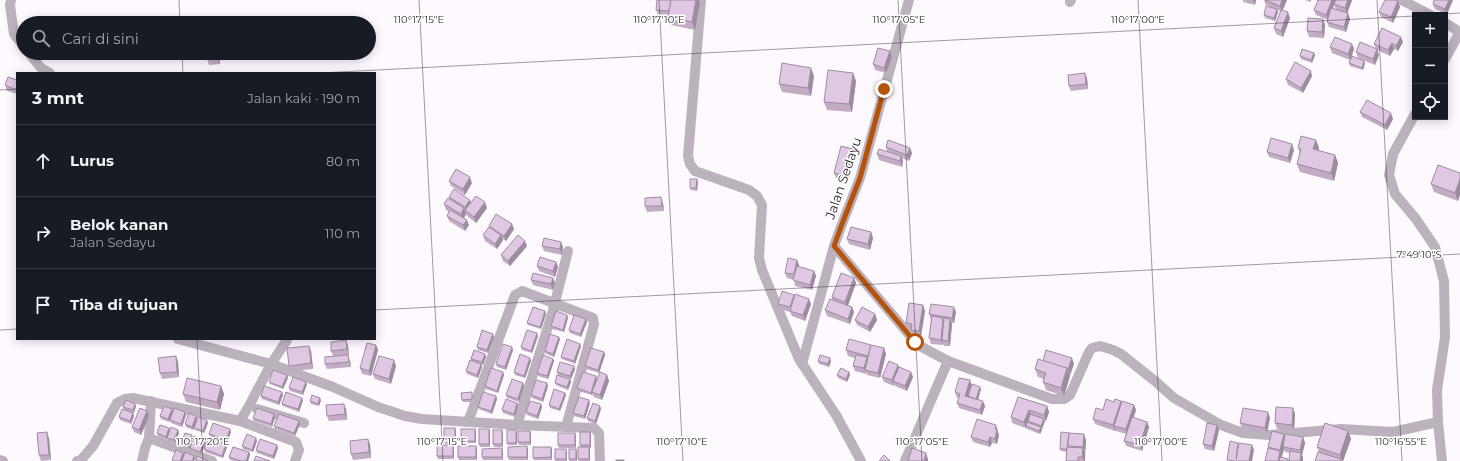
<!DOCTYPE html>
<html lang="id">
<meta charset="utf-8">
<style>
body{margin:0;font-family:Montserrat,sans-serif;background:#242831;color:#f1f3f6}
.controls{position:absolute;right:12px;top:12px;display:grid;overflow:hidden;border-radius:0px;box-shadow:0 2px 10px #0003}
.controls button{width:36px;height:36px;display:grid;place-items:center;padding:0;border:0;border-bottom:1px solid #363941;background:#171b24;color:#f1f3f6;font:20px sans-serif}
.stop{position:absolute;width:12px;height:12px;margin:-9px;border:3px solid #b45309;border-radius:50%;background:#fff}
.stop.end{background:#b45309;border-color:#fff;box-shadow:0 1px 4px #0008}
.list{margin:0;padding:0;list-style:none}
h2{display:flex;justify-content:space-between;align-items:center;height:52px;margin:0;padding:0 16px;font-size:17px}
h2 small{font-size:13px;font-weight:400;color:#9ea1a6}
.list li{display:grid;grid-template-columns:26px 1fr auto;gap:12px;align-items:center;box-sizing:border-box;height:72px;padding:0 16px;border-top:1px solid #363941}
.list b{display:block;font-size:15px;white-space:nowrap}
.list p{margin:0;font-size:13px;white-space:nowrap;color:#9ea1a6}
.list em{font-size:13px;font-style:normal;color:#9ea1a6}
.icon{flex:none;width:22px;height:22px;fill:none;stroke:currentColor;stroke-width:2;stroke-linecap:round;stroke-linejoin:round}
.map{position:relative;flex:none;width:1460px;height:461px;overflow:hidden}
.search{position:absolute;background:#171b24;box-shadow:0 2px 10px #0003;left:16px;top:16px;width:360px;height:44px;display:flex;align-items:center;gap:10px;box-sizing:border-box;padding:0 14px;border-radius:22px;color:#9ea1a6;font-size:15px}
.panel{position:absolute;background:#171b24;box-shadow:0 2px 10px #0003;left:16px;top:72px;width:360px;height:268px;border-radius:0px}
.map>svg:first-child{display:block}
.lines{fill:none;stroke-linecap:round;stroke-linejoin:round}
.minor{stroke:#bcb2be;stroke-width:10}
.wall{fill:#c1acc4;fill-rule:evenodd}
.shaded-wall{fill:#9d8ca0}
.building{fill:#e0c8e4;stroke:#9d8ca0}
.route{stroke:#b45309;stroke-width:5}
.ticks{fill:none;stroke:#302731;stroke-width:1;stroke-opacity:0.45}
.labels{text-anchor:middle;stroke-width:3;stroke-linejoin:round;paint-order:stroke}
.street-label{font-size:13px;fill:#302731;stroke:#fff}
.ticks-label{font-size:10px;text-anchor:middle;fill:#302731;stroke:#fff;stroke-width:3;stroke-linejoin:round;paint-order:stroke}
</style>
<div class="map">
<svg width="1460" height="461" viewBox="0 0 1460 461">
<rect width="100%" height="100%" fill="#fef9fe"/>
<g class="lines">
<!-- minor -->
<g class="minor">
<polyline points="11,0 10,5 14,34 23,45"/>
<polyline points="701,0 688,156 690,164 695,171 749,190 757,196 762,205 759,258 762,270 799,359 836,415 861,461"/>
<polyline points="1402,0 1430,15"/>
<polyline points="1070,2 1071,0"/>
<polyline points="1445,23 1460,32"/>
<polyline points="29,53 41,68 50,73"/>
<polyline points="1445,59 1460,32"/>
<polyline points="1415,114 1393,154 1389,175 1395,194 1416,219 1435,247 1444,281 1445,337 1437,390 1438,422"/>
<polyline points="834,246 918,345 948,361 1052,399 1064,399 1070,395 1089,352 1092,348 1100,346 1113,350 1121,354 1155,381 1174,398 1221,425 1243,433 1269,435 1341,429 1393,432 1438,422 1442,461"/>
<polyline points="178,339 271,364 333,387 378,407 405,416 422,419 517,425 594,428 599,433 600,461"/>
<polyline points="802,364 834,246 842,224 860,178 909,0"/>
<polyline points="257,409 304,423"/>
<polyline points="240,421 249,406 271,364 287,340 287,339"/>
<polyline points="468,422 515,295 522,291 593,318 594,324 566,427"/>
<polyline points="517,425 552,314 568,251"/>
<polyline points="149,438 212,461"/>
<polyline points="0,460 3,461"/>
<polyline points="77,461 81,460 93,446 117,403 125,399 133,398 240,421 296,442 299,450 295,461"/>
<polyline points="142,461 145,448 149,438 151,401"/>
<polyline points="905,461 948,361"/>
</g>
</g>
<!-- wall -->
<g class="wall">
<polygon points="657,0 699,0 700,2 695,30 671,25 668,16 658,15 656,10"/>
<polygon points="1243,0 1256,0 1255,5 1243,2"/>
<polygon points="1264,0 1287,0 1282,10 1290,18 1283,37 1276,34 1274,28 1281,11 1277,10 1278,12 1275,21 1265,18 1264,15 1274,8 1266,5"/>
<polygon points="1305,0 1311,0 1311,2"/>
<path d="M 1318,0 L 1352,0 L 1347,13 L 1348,13 L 1350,19 L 1346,32 L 1329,27 L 1327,22 L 1328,20 L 1316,15 L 1314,10 ZM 1334,4 L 1336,10 L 1333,9 Z"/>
<polygon points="1453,0 1447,14 1435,9 1433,4"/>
<polygon points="1398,1 1400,7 1393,23 1381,17 1379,12"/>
<polygon points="1323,19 1325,25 1324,38 1309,37 1307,31"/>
<polygon points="1403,42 1398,51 1394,49 1390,56 1377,50 1379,55 1375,65 1358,58 1356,52 1376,49 1374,44"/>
<polygon points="1352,44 1354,49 1352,56 1365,63 1363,70 1350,66 1349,63 1350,60 1332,53 1330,47"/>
<polygon points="207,53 220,53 220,64 209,65 207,59"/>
<polygon points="1314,53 1315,55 1312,63 1301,59 1300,56"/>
<polygon points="892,57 886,73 875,70 873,64"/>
<polygon points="853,73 856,81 852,112 827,110 824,102"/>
<polygon points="814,76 811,96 782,92 779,84"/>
<polygon points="1312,76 1303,93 1288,85 1286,79"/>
<polygon points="1087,78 1088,89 1071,91 1069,86"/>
<polygon points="17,80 17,94 7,91 5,85"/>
<polygon points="1360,112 1393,119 1387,130 1362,117"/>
<polygon points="1316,140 1319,148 1318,150 1335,155 1338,163 1334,181 1300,172 1297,164 1300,154 1298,148"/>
<polygon points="886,147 910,148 912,153 909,161 902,158 903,161 902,167 879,160 877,154 887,151"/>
<polygon points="1294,150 1290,163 1269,157 1267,152"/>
<polygon points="855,154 848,181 836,178 834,173"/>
<polygon points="1460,173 1460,194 1458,201 1434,192 1431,184"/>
<polygon points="449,181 472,183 465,195 451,186"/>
<polygon points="698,182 697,191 691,190 690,188"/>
<polygon points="449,197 471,202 487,208 476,223 467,216 466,214 464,218 469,225 465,231 449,221 447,216 449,212 446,210 444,204 450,200"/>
<polygon points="663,203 664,211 647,212 645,206"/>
<polygon points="512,224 514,229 506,241 503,239 503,240 497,249 485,241 483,235 489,227 489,226"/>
<polygon points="871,232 873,238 870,250 849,244 847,239"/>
<polygon points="561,242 563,247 562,255 544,251 542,246"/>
<polygon points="527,246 510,266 503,261 501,255"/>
<polygon points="556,262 558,267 555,277 539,271 537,266"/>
<polygon points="799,265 799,267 814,271 816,276 812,290 795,286 794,280 787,278 785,273"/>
<polygon points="553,278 555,283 553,290 533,285 531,280"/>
<polygon points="854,278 856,283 848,305 852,307 854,312 850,324 827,316 825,310 832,299 832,297"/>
<polygon points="794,295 794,296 811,304 805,321 792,316 790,312 780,309 778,304"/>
<polygon points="923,305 925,311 921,336 913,335 912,329 908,328 906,323"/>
<polygon points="545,311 546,314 541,329 528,325 527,323"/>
<polygon points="956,312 954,323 952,323 952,324 950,346 944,346 943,343 943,345 931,344 929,338 931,320 929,314"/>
<polygon points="875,314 877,320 870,332 857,325 855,320"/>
<polygon points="567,315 568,318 564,332 552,329 551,326"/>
<polygon points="587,322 581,337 570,333 569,330"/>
<polygon points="538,336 532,353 522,350 521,347"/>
<polygon points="494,337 488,353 478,350 477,347"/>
<polygon points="559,337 560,339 554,357 546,354 545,351"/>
<polygon points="346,340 348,346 349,355 333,356 331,351"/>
<polygon points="376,345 378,350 371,376 362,374 360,368"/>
<polygon points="581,346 575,364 562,359 561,357"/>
<polygon points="871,346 884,348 886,354 880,378 867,375 867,373 866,374 855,371 853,366 855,358 848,356 846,350"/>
<polygon points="512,347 513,350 506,370 497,367 496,364"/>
<polygon points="311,351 313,369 291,371 289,366"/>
<polygon points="604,352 605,355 599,373 586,369 585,366"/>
<polygon points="485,354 486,357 483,365 481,365 482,367 478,378 467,374 466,371 472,361 471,359"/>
<polygon points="176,356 178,362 179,377 162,379 160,373"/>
<polygon points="530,358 531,361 525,378 515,375 514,372"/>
<polygon points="553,359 554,361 548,379 538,376 537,373"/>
<polygon points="350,361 351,367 327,369 325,364"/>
<polygon points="818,361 831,361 829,367 819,364"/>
<polygon points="1043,361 1074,364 1070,375 1070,374 1070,376 1064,396 1046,390 1043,382 1044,379 1038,377 1035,369"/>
<polygon points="898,365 899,367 911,372 913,377 907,391 895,386 894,384 894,386 884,382 882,377"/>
<polygon points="396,366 391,384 375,379 373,374"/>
<polygon points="575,369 571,379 558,375 557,372"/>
<polygon points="503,372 504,375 498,393 486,389 485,386"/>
<polygon points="849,372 850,375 847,382 838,378 837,375"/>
<polygon points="287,375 288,378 283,389 270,384 269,382"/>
<polygon points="607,375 609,381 602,400 594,397 592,394 592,395 578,391 577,388 597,379"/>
<polygon points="570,379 571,382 568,390 556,385 555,383"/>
<polygon points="970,380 971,385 981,389 978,399 985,406 982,415 959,408 957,403 959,398 957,398 955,392"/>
<polygon points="523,383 524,386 519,402 507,398 506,395"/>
<polygon points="547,383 548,386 543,402 532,398 531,395"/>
<polygon points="307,384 303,395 290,391 289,388"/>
<polygon points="221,386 224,394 220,410 186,402 183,394"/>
<polygon points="282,392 283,395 279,405 262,399 261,396"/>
<polygon points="472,392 473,402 463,402 462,400"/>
<polygon points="565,393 566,395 560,411 550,408 549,405"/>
<polygon points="496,396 497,399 492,414 479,409 478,407"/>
<polygon points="1018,397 1047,406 1049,412 1046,421 1045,420 1045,421 1042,429 1041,429 1042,430 1040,434 1027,429 1026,428 1012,423 1011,417"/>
<polygon points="303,400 299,412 283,406 282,404"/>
<polygon points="321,400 319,406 311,404 310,401"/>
<polygon points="1114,402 1122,402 1134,405 1136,410 1133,418 1147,422 1149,427 1142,451 1126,446 1124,441 1126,434 1116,431 1116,430 1115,431 1095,424 1093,419 1103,410"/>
<polygon points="517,403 518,405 515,417 503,413 502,410"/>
<polygon points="590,403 585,419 574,416 573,413"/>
<polygon points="541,404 542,407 538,419 527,415 526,412"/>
<polygon points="136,406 134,413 133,413 134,416 131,424 120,420 119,417 124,410 123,407"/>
<polygon points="1293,408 1295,414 1294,430 1277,429 1275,423"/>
<polygon points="346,409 347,420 329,421 327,416"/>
<polygon points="601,409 596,424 588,421 587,418"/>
<polygon points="147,411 149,416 141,435 134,432 132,427"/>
<polygon points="173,412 169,422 161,419 160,416"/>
<polygon points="186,415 182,427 171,423 170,420"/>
<polygon points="275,417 272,427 254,421 253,418"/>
<polygon points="1270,418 1267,433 1242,428 1240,423"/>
<polygon points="197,419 208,423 204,433 195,430 194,428 193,430 186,427 185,424"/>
<polygon points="300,424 295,436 275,429 274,426"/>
<polygon points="169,428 170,430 178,430 179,433 175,443 168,441 168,438 167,439 158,436 157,433"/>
<polygon points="455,428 456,431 456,444 445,444 444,441"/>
<polygon points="475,429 476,432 476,443 462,443 461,441"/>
<polygon points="1219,430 1214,451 1205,449 1203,444"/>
<polygon points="490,431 490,447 480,447 479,444"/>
<polygon points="530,431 531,434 531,445 519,445 518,442"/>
<polygon points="1348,431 1351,439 1343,461 1315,461 1319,452 1317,447"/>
<polygon points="231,432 227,443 210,436 209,434"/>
<polygon points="590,432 591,435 591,448 589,448 590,449 590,461 579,461 578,459 580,447 580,445"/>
<polygon points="503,433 503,447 494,447 493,444"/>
<polygon points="517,433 517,445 508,445 507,443"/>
<polygon points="576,435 576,448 559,448 558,445"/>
<polygon points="999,435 997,444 992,443 990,447 973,442 971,437"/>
<path d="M 1285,436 L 1303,437 L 1305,443 L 1302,455 L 1303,458 L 1303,461 L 1265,461 L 1269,449 L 1268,447 ZM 1284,449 L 1285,452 L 1290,453 L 1289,461 L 1281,457 L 1281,455 L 1282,456 Z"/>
<polygon points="49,438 51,460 41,461 39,455"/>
<polygon points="193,438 189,449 182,446 181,443"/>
<polygon points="256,438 257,441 253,452 243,449 242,446"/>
<polygon points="205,440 206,443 201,454 191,451 190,448"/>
<polygon points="1086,440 1085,461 1066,461 1067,452 1061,451 1060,449"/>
<polygon points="226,444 227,447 223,458 205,452 204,449"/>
<polygon points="370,444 371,458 353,460 351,454"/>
<polygon points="277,445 278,448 274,459 257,453 256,450"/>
<polygon points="453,445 454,448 454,459 438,459 437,456"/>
<polygon points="477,449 477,460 459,460 458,457"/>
<polygon points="528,449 528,460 509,460 508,457"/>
<polygon points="552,450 552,460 534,460 533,458"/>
<polygon points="503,451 503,460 483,460 482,457"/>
<polygon points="249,452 250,455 248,461 234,461 230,460 229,457"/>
<polygon points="567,452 567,461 555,461 555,459"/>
<polygon points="577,452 577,461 569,461 569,459"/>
</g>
<!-- shaded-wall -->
<g class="shaded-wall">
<polygon points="696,0 699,0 700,2 695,30 692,22"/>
<polygon points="1253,0 1256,0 1255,5"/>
<polygon points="1282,0 1287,0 1282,12 1280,6"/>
<polygon points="1332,0 1336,0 1328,20 1326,15"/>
<polygon points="1348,0 1352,0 1347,14 1345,8"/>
<polygon points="1449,0 1453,0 1447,14 1445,9"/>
<polygon points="1398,1 1400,7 1393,23 1391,17"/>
<polygon points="1277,9 1278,12 1275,21 1274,18"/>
<polygon points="1288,12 1290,18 1283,37 1281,31"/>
<polygon points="1348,13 1350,19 1346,32 1344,27"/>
<polygon points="1323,19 1325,25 1324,38 1322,32"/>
<polygon points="1401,37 1403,42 1398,51 1396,46"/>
<polygon points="1392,43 1394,49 1390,56 1388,50"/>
<polygon points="1352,44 1354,49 1350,60 1348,54"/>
<polygon points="1377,49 1379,55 1375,65 1373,59"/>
<polygon points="890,51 892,57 886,73 884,68"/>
<polygon points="218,53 220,53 220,64 218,59"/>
<polygon points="1314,53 1315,55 1312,63 1311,60"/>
<polygon points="1364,61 1365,63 1363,70 1362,68"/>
<polygon points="811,68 814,76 811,96 808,88"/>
<polygon points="1311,71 1312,76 1303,93 1301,88"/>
<polygon points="853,73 856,81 852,112 849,104"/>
<polygon points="1085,73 1087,78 1088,89 1086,84"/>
<polygon points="1391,113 1393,119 1387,130 1385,125"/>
<polygon points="1316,140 1319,148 1316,157 1313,149"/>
<polygon points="1292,144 1294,150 1290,163 1288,158"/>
<polygon points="910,148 912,153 909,161 907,155"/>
<polygon points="853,149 855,154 848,181 846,176"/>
<polygon points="1335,155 1338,163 1334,181 1331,173"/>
<polygon points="901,156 903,161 902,167 900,161"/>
<polygon points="470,177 472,183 465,195 463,189"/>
<polygon points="697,179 698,182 697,191 696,188"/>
<polygon points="1460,179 1460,194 1458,201 1455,193"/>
<polygon points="661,197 663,203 664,211 662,206"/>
<polygon points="470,200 472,205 466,211 465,207"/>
<polygon points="485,202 487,208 476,223 474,217"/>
<polygon points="464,208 466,214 463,220 461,214"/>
<polygon points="467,220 469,225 465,231 463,225"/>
<polygon points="512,224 514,229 506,241 504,236"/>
<polygon points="871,232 873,238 870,250 868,244"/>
<polygon points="501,235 503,240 497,249 495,244"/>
<polygon points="525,241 527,246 510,266 508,261"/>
<polygon points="561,242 563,247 562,255 560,249"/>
<polygon points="797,260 799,265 796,280 794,274"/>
<polygon points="556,262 558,267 555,277 553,271"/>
<polygon points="814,271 816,276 812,290 810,285"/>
<polygon points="553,278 555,283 553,290 551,284"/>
<polygon points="854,278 856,283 847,308 845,302"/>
<polygon points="809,299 811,304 805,321 803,315"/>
<polygon points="923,305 925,311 921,336 919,331"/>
<polygon points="852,307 854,312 850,324 848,319"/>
<polygon points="954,307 956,312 954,323 952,318"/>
<polygon points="545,311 546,314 541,329 540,327"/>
<polygon points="875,314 877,320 870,332 868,327"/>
<polygon points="567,315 568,318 564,332 563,330"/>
<polygon points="943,318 945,324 942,340 943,343 943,345 941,340"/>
<polygon points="586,319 587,322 581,337 580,334"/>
<polygon points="950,319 952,324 950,346 948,341"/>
<polygon points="537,333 538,336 532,353 531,351"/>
<polygon points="493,334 494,337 488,353 487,350"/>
<polygon points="559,337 560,339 554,357 553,354"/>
<polygon points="346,340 348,346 349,355 347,349"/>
<polygon points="580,344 581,346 575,364 574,361"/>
<polygon points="376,345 378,350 371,376 369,371"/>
<polygon points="309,346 311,351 313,369 311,363"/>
<polygon points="512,347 513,350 506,370 505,367"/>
<polygon points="884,348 886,354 880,378 878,373"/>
<polygon points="604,352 605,355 599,373 598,370"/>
<polygon points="485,354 486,357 483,365 482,362"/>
<polygon points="348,355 350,361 351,367 349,362"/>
<polygon points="176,356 178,362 179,377 177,372"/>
<polygon points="867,357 869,362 865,370 866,374 864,368"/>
<polygon points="530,358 531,361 525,378 524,376"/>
<polygon points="830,358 831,361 829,367 828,364"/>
<polygon points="1072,358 1074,364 1070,375 1068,369"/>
<polygon points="553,359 554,361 548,379 547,376"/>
<polygon points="394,360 396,366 391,384 389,379"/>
<polygon points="481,364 482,367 478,378 477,375"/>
<polygon points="898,365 900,370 893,381 894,384 894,386 892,380"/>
<polygon points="574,366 575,369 571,379 570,376"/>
<polygon points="1067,368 1070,376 1064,396 1061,388"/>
<polygon points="503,372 504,375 498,393 497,391"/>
<polygon points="849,372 850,375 847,382 846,379"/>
<polygon points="911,372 913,377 907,391 905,386"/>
<polygon points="287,375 288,378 283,389 282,387"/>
<polygon points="607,375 609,381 602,400 600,395"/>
<polygon points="596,376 597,379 592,392 592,395 591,393"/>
<polygon points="570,379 571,382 568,390 567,387"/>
<polygon points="970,380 972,386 967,401 965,396"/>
<polygon points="306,382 307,384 303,395 302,392"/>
<polygon points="523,383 524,386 519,402 518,399"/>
<polygon points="547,383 548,386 543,402 542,399"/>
<polygon points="221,386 224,394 220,410 217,402"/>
<polygon points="980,387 981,389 977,403 976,400"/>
<polygon points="282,392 283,395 279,405 278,402"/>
<polygon points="565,393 566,395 560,411 559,409"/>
<polygon points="496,396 497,399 492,414 491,411"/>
<polygon points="302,398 303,400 299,412 298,409"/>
<polygon points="320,398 321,400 319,406 318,404"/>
<polygon points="589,400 590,403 585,419 584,416"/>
<polygon points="983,401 985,406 982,415 980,410"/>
<polygon points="1121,401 1123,406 1114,426 1116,430 1115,431 1113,425"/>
<polygon points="517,403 518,405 515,417 514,414"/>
<polygon points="135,404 136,406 134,413 133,410"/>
<polygon points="344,404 346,409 347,420 345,414"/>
<polygon points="541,404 542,407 538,419 537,416"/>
<polygon points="1134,405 1136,410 1128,435 1126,429"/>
<polygon points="600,406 601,409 596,424 595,421"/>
<polygon points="1047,406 1049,412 1046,421 1044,415"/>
<polygon points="1293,408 1295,414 1294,430 1292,425"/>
<polygon points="172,409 173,412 169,422 168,419"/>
<polygon points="1029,410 1031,415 1028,421 1028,423 1026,426 1026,428 1024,422"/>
<polygon points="147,411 149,416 141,435 139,430"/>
<polygon points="185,412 186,415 182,427 181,424"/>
<polygon points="1268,412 1270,418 1267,433 1265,428"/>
<polygon points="133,413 134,416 131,424 130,421"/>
<polygon points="274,414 275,417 272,427 271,424"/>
<polygon points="196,416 197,419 193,430 192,427"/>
<polygon points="1044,419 1045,421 1042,429 1041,426"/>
<polygon points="207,420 208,423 204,433 203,431"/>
<polygon points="299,421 300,424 295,436 294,433"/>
<polygon points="1147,422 1149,427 1142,451 1140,445"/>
<polygon points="996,425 999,435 997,444 995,439 995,429"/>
<polygon points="1217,425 1219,430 1214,451 1212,446"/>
<polygon points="1041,427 1042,430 1040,434 1039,431"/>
<polygon points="169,428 170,431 167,439 166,437"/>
<polygon points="455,428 456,431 456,444 455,441"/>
<polygon points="230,429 231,432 227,443 226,440"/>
<polygon points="475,429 476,432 476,443 475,441"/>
<polygon points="489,429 490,431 490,447 489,444"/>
<polygon points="178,430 179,433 175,443 174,440"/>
<polygon points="502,430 503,433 503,447 502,444"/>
<polygon points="516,430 517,433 517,445 516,443"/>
<polygon points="530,431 531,434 531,445 530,442"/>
<polygon points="1348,431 1351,439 1343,461 1342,461 1340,455"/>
<polygon points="47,432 49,438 51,460 49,455"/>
<polygon points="590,432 591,435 591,448 590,445"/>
<polygon points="575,433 576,435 576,448 575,445"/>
<polygon points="1084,434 1086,440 1085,452 1083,447"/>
<polygon points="1284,434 1286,440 1283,447 1284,449 1282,456 1280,450"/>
<polygon points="192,435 193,438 189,449 188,446"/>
<polygon points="990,437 992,443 990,447 988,442"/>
<polygon points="1303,437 1305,443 1302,455 1303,458 1303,461 1300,461 1301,453 1300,450"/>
<polygon points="256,438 257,441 253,452 252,450"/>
<polygon points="368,439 370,444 371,458 369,452"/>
<polygon points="205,440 206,443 201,454 200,452"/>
<polygon points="226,444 227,447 223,458 222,456"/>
<polygon points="277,445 278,448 274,459 273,456"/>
<polygon points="453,445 454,448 454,459 453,456"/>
<polygon points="1252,445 1254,450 1252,461 1249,461"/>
<polygon points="476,446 477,449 477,460 476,457"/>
<polygon points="527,446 528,449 528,460 527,457"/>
<polygon points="551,447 552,450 552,460 551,457"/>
<polygon points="589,447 590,449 590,461 589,459"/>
<polygon points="502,448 503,451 503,460 502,457"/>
<polygon points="1083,448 1085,453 1085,461 1084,461 1082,457"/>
<polygon points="566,449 567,452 567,461 566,459"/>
<polygon points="576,449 577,452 577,461 576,459"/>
<polygon points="1280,451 1282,456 1281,461 1278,461"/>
<polygon points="249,452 250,455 248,461 246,461"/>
<polygon points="183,453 184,455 182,461 180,461"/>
<polygon points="926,453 928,459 928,461 924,461"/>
<polygon points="194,456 195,458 194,461 192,461"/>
</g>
<!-- building -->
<g class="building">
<polygon points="657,0 671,0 669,11 656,10"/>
<polygon points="671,0 696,0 692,22 668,17"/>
<polygon points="1265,0 1282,0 1280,6"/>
<polygon points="1318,0 1332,0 1326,15 1314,10"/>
<polygon points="1336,0 1348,0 1345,8 1334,4"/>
<polygon points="1385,0 1395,0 1398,1 1391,17 1379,12"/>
<polygon points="1434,0 1449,0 1445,9 1433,4"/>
<polygon points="1266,6 1277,9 1274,18 1264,15"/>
<polygon points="1331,8 1348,13 1344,27 1327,22"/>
<polygon points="1281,10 1288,12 1281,31 1274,28"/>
<polygon points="1308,18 1323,19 1322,32 1307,31"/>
<polygon points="1382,28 1401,37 1396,46 1392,43 1388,50 1374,44"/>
<polygon points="1335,37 1352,44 1348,54 1330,47"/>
<polygon points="1360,42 1377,49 1373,59 1356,52"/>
<polygon points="878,48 890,51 884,68 873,64"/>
<polygon points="1302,49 1314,53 1311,60 1300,56"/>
<rect x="207" y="53" width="11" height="6"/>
<polygon points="1352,56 1364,61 1362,68 1349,63"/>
<polygon points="1295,62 1311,71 1301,88 1286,79"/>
<polygon points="782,63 811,68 808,88 779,84"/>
<polygon points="828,70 853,73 849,104 824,102"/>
<polygon points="1085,73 1086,84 1069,86 1068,75"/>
<polygon points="8,77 17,80 17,90 5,85"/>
<polygon points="1367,100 1391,113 1385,125 1360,112"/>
<polygon points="1301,136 1316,140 1313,149 1335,155 1331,173 1297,164 1301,149 1298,148"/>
<polygon points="1271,138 1292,144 1288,158 1267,152"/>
<polygon points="888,140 910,148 907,155 886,147"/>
<polygon points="841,146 853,149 846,176 834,173"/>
<polygon points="879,149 901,156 900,161 877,154"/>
<polygon points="1438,165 1460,173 1460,179 1455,193 1431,184"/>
<polygon points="456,169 470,177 463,189 449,181"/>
<polygon points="690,179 697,179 696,188 690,188"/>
<polygon points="454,189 470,200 465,207 449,197"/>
<polygon points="476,196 485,202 474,217 465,210"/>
<polygon points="661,197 662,206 645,206 645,198"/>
<polygon points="448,198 464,208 461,214 444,204"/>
<polygon points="450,210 467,220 463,225 447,216"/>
<polygon points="496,214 512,224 504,236 489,226"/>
<polygon points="489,227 501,235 495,244 483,235"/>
<polygon points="851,227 871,232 868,244 847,239"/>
<polygon points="518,235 525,241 508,261 501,255"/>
<polygon points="544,238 561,242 560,249 542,246"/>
<polygon points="540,257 556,262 553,271 537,266"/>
<polygon points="788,258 797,260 794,274 785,273"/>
<polygon points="797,266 814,271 810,285 793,280"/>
<polygon points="533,273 553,278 551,284 531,280"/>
<polygon points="841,273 854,278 845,302 832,297"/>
<polygon points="782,291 794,295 790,307 778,304"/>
<polygon points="795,294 809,299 803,315 790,311"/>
<polygon points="830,299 852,307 848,319 825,310"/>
<polygon points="909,303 923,305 919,331 911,330 912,324 906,323"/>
<polygon points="931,304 954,307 952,318 929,314"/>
<polygon points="533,307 545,311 540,327 527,323"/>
<polygon points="862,307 875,314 868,327 855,320"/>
<polygon points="556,311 567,315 563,330 551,326"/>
<polygon points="574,315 586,319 580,334 569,330"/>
<polygon points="932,316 943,318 941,340 929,338"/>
<polygon points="944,318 950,319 948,341 942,340"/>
<polygon points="482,330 493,334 487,350 477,347"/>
<polygon points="527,330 537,333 531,351 521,347"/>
<polygon points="550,334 559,337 553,354 545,351"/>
<polygon points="567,339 580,344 574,361 561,357"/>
<polygon points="849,339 871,345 868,356 846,350"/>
<polygon points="346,340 347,349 331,351 331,342"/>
<polygon points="367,343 376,345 369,371 360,368"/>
<polygon points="503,344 512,347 505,367 496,364"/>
<polygon points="871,345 884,348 878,373 865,370"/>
<polygon points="309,346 311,363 289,366 287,348"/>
<polygon points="591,348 604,352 598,370 585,366"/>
<polygon points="474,350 485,354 482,362 471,359"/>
<polygon points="1046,350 1072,358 1068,369 1043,361"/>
<polygon points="520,354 530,358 524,376 514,372"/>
<polygon points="348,355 349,362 325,364 325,357"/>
<polygon points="543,355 553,359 547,376 537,373"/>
<polygon points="820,355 830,358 828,364 818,361"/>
<polygon points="856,355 867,357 864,368 853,366"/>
<polygon points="176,356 177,372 160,373 158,358"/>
<polygon points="379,356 394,360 389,379 373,374"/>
<polygon points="1038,359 1067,368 1061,388 1043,382 1046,373 1035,369"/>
<polygon points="470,360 481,364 477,375 466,371"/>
<polygon points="889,361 898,365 892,380 882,377"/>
<polygon points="560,362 574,366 570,376 557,372"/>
<polygon points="899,367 911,372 905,386 893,381"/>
<polygon points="491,368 503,372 497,391 485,386"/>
<polygon points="841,368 849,372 846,379 837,375"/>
<polygon points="273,370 287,375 282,387 269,382"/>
<polygon points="583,372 596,376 591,393 577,388"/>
<polygon points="600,372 607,375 600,395 592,392"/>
<polygon points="557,375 570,379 567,387 555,383"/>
<polygon points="293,377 306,382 302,392 289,388"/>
<polygon points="187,378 221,386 217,402 183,394"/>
<polygon points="959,378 970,380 965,396 983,401 980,410 957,403 960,394 955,392"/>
<polygon points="512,379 523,383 518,399 506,395"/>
<polygon points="536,380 547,383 542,399 531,395"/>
<polygon points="972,384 980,387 976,399 968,396"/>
<polygon points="264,386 282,392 278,402 261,396"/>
<polygon points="554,389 565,393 559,409 549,405"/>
<polygon points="286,392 302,398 298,409 282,404"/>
<polygon points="472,392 472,399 462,400 461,393"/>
<polygon points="483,392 496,396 491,411 478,407"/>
<polygon points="312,395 320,398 318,404 310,401"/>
<polygon points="579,397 589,400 584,416 573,413"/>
<polygon points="1018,397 1047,406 1044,415 1029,410 1024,422 1011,417"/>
<polygon points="506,399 517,403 514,414 502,410"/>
<polygon points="1106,399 1114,402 1115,399 1121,401 1113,425 1093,419 1096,408 1103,410"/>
<polygon points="126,400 135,404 133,410 123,407"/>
<polygon points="530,401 541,404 537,416 526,412"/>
<polygon points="1122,401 1134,405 1126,429 1114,426"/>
<polygon points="593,403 600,406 595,421 587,418"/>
<polygon points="344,404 345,414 327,416 326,405"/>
<polygon points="164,406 172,409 168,419 160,416"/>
<polygon points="1276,407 1293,408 1292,425 1275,423"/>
<polygon points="140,408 147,411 139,430 132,427"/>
<polygon points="174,408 185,412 181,424 170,420"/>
<polygon points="257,408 274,414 271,424 253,418"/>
<polygon points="1243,408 1268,412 1265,428 1240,423"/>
<polygon points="122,409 133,413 130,421 119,417"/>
<polygon points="189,413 196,416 192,427 185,424"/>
<polygon points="279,414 299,421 294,433 274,426"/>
<polygon points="1030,414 1044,419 1041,426 1028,421"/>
<polygon points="198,417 207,420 203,431 194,428"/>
<polygon points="1132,417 1147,422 1140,445 1124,441"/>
<polygon points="977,419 996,425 995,429 997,429 995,439 990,437 988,442 971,437"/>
<polygon points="1027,422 1041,427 1039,431 1026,426"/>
<polygon points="213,423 230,429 226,440 209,434"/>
<polygon points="1207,423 1217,425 1212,446 1203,444"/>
<polygon points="1325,423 1348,431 1340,455 1317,447"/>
<polygon points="160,425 169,428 166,437 157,433"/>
<polygon points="171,427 178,430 174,440 167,438"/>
<rect x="444" y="428" width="11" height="13"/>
<rect x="461" y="429" width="14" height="12"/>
<rect x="479" y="429" width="10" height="15"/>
<rect x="493" y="430" width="9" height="14"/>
<rect x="507" y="430" width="9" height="13"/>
<rect x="518" y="431" width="12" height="11"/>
<polygon points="1272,431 1284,434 1280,450 1268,447"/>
<polygon points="47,432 49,455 39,455 37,433"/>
<rect x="580" y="432" width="10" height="13"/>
<polygon points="1061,432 1069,433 1067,449 1060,449"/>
<polygon points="185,433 192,435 188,446 181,443"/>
<rect x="558" y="433" width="17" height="12"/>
<polygon points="1069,433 1084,434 1083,447 1068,446"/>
<polygon points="247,434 256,438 252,450 242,446"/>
<polygon points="1285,434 1303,437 1300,450 1283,447"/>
<polygon points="194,436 205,440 200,452 190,448"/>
<polygon points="209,437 226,444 222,456 204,449"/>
<polygon points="260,439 277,445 273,456 256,450"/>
<polygon points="368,439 369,452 351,454 350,441"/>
<polygon points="1230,441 1238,443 1236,459 1239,443 1252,445 1249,461 1236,461 1227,460"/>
<rect x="437" y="445" width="16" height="11"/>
<rect x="458" y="446" width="18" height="11"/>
<polygon points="527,446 527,457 508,457 508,447"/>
<polygon points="233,447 249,452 246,461 241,461 229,457"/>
<polygon points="533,447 551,447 551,457 533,458"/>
<rect x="578" y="447" width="11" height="12"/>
<polygon points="1067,447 1083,448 1082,457 1078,457 1078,461 1066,461"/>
<polygon points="502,448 502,457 482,457 482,449"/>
<polygon points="912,448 926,453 924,461 908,461"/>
<polygon points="1268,448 1280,451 1278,461 1265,461"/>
<rect x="555" y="449" width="11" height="10"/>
<rect x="569" y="449" width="7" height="10"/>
<polygon points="176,450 183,453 180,461 175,461 172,460"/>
<polygon points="1290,451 1301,453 1300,461 1289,461"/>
<polygon points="185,452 194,456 192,461 182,461"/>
<polygon points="1318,452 1341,459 1340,461 1315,461"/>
<polygon points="884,455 890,461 879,461"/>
<polygon points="197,456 207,460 207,461 196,461"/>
<polygon points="256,456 270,461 254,461"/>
<polygon points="1280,457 1288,459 1288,461 1279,461"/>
<rect x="616" y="460" width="8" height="1"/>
</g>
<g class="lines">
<!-- route -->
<polyline class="route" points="884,89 860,178 842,224 834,246 915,342"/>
</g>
<!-- ticks -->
<path class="ticks" d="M 179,0 L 180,23M 419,0 L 443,461M 659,0 L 683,461M 898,0 L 922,461M 1138,0 L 1162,461M 1377,0 L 1402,461M 1427,15 L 1460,13M 182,53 L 183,73M 320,73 L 1415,16M 0,90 L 17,89M 375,310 L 1460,254M 0,330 L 17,329M 197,339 L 203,461"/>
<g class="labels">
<!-- street labels -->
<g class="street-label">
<text transform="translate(843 178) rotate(-71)" y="5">Jalan Sedayu</text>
</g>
</g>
<g class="ticks-label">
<text x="419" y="23">110°17'15"E</text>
<text x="659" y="23">110°17'10"E</text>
<text x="899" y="23">110°17'05"E</text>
<text x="1138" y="23">110°17'00"E</text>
<text x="1419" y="258">7°49'10"S</text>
<text x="203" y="445">110°17'20"E</text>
<text x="442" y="445">110°17'15"E</text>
<text x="682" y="445">110°17'10"E</text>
<text x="922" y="445">110°17'05"E</text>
<text x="1161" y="445">110°17'00"E</text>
<text x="1401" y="445">110°16'55"E</text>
</g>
</svg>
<div class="controls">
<button>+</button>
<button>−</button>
<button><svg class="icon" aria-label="locate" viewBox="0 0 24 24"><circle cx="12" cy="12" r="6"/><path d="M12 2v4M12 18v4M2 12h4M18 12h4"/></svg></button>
</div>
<div class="stop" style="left:915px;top:342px"></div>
<div class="stop end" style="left:884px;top:89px"></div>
<div class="search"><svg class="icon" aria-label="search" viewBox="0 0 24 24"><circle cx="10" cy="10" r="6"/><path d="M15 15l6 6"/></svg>Cari di sini</div>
<section class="panel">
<h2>3 mnt<small>Jalan kaki · 190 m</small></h2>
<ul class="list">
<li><svg class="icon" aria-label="ahead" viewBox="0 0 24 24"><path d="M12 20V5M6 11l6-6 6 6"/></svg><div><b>Lurus</b></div><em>80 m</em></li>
<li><svg class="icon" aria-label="right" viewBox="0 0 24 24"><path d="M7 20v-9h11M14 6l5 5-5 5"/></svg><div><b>Belok kanan</b><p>Jalan Sedayu</p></div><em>110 m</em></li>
<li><svg class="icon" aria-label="arrive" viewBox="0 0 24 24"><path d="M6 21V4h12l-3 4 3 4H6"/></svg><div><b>Tiba di tujuan</b></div></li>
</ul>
</section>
</div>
